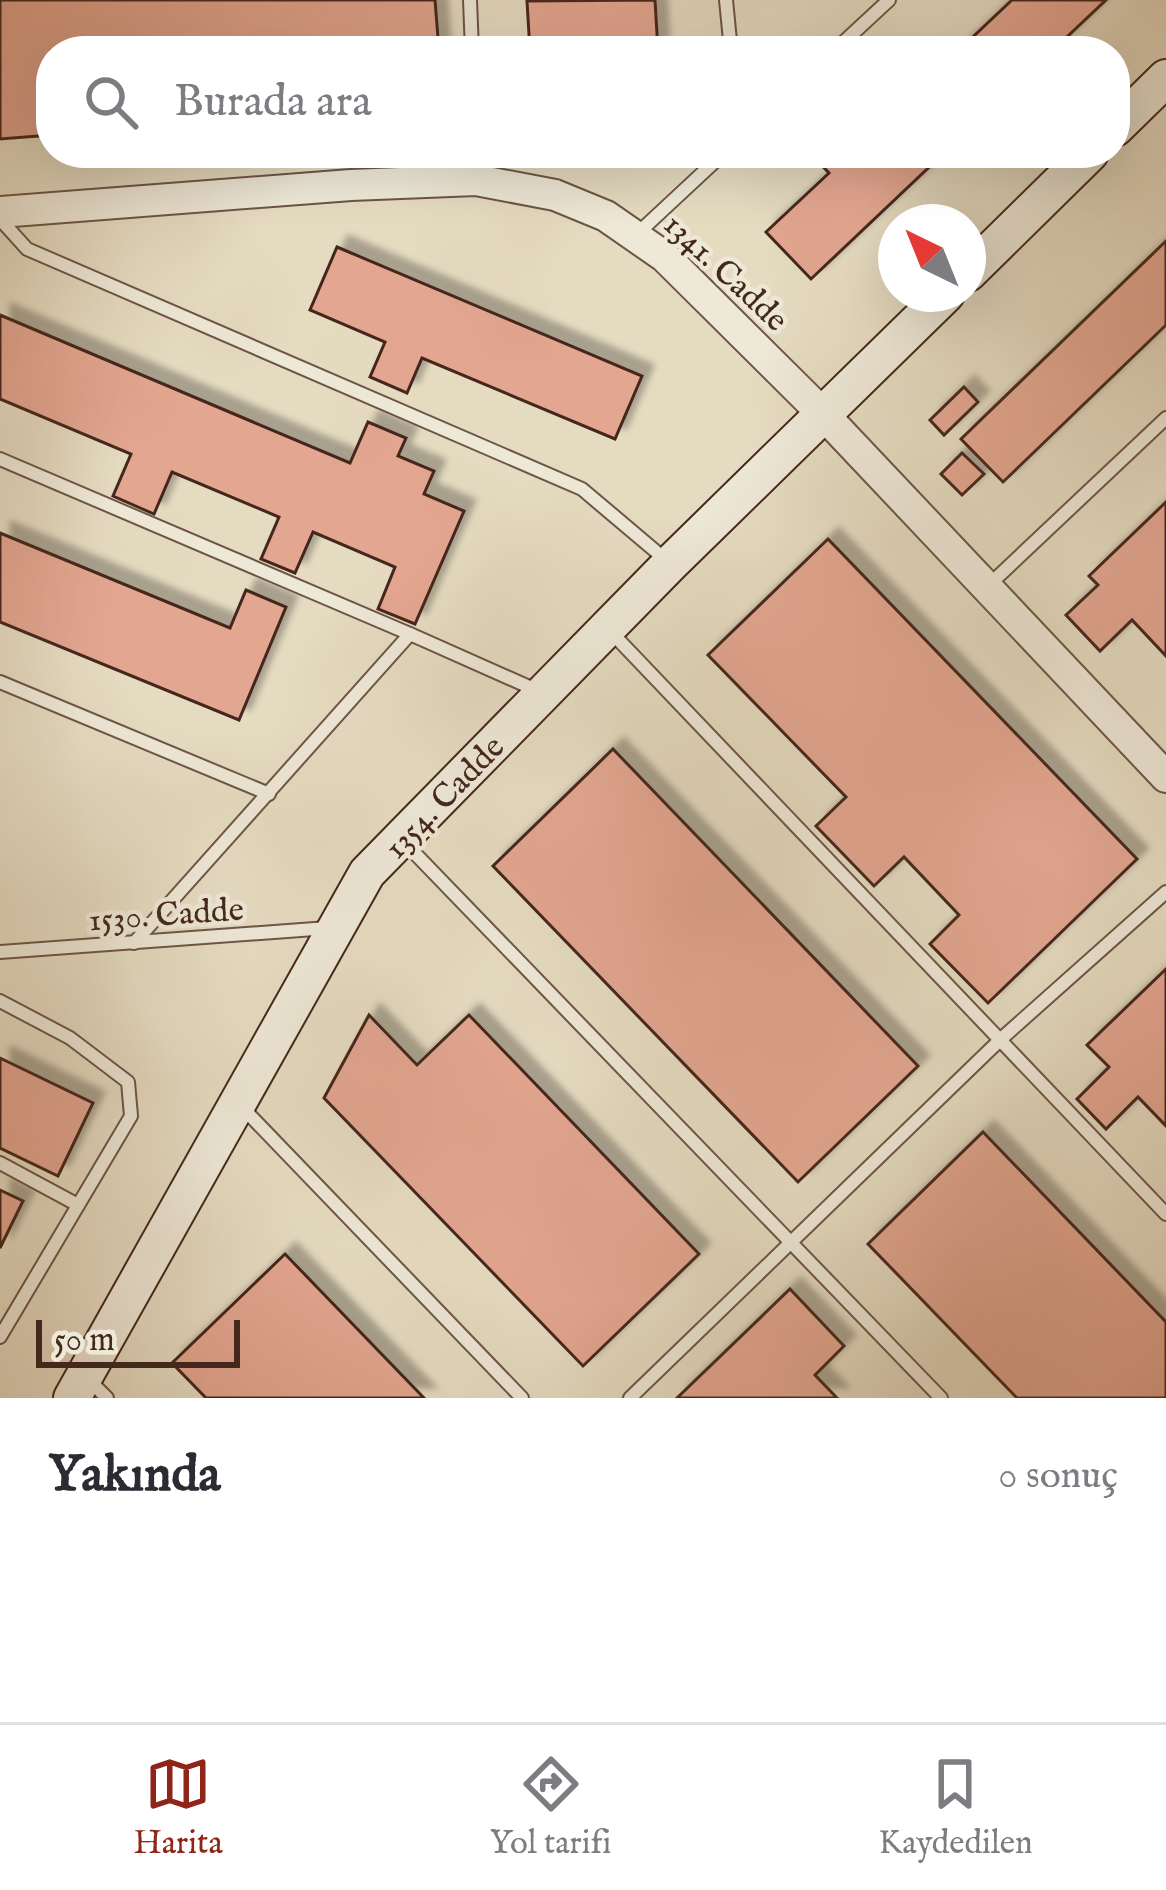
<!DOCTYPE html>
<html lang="tr">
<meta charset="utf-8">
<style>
body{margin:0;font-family:"IM FELL English",serif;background:#f7f7f7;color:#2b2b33}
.compass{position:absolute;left:878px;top:204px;width:108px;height:108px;border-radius:50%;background:#fff;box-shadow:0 12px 48px #0002;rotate:317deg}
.scale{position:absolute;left:36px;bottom:30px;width:204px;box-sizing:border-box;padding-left:12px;border:6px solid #45281c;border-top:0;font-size:33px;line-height:42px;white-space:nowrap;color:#45281c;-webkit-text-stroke:9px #eee8d7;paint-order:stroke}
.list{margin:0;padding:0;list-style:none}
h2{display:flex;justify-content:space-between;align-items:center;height:156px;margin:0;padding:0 48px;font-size:51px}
h2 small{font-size:39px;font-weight:400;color:#7c7c81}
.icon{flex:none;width:66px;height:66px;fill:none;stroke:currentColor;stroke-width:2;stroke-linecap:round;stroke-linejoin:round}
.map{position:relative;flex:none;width:1166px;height:1398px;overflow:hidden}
.search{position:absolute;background:#fff;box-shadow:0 12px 48px #0002;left:36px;right:36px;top:36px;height:132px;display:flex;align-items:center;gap:30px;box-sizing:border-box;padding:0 42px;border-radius:48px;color:#7c7c81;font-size:45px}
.sheet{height:324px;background:#fff}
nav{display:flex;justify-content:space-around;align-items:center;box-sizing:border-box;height:168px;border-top:3px solid #e1e1e2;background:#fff;font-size:33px;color:#7c7c81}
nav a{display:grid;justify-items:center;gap:6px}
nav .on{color:#8f2418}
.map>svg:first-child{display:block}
.building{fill:#e3a691;stroke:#45281c;stroke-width:3;filter:url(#shadow)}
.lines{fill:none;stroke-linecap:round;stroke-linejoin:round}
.service-casing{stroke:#6d5545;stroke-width:16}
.tertiary-casing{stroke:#6d5545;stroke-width:34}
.secondary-casing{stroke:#45281c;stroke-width:40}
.service{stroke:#eee8d7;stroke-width:12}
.tertiary{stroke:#eee8d7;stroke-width:30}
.secondary{stroke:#eee8d7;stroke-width:36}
.labels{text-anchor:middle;stroke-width:9;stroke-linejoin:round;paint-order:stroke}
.street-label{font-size:33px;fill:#45281c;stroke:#eee8d7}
</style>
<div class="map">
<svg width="1166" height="1398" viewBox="0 0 1166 1398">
<defs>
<filter id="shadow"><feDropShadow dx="11" dy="-11" stdDeviation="3" flood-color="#0004"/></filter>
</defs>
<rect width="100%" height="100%" fill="#e5dbc1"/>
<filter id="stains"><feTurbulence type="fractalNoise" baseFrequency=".00167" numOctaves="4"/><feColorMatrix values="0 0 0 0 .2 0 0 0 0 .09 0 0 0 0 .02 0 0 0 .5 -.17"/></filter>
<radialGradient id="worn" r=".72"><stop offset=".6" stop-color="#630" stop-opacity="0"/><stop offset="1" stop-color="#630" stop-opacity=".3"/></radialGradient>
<!-- building -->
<g class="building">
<polygon points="0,0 435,0 439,51 51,51 51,135 0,139"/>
<polygon points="655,0 658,51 530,51 527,1"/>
<polygon points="1012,0 1106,0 1052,51 958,51"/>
<polygon points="810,153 944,153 811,279 766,232 829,173"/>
<polygon points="1166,241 1166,325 1003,482 961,439"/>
<polygon points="337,247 642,376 615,439 422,358 407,393 370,377 385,342 310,310"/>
<polygon points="0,315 350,463 368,422 406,438 398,456 434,471 424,494 464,511 415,624 378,609 395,567 313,532 295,573 261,559 279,517 172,472 154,514 113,496 131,454 0,399"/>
<polygon points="964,387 978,402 944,435 930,420"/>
<polygon points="962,453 984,474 962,495 941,474"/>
<polygon points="1166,502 1166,656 1132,620 1100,651 1066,615 1098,585 1089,576"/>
<polygon points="0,533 230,628 246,590 286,607 239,720 0,622"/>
<polygon points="828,539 1137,859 988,1003 930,944 959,915 904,857 874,886 816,826 846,797 708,655"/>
<polygon points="613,749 918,1066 798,1182 493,866"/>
<polygon points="1166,969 1166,1126 1138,1097 1106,1129 1077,1099 1109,1067 1087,1045"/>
<polygon points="369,1015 417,1065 469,1015 699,1254 583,1366 324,1098"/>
<polygon points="0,1058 93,1103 58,1176 0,1148"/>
<polygon points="983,1132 1166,1322 1166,1398 1017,1398 868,1244"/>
<polygon points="0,1190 23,1201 0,1248"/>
<polygon points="285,1254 424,1398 206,1398 172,1363"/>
<polygon points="790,1289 844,1346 815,1375 837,1398 677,1398"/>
</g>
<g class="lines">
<!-- service casing -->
<g class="service-casing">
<g id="service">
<polyline points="470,0 472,51"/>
<polyline points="726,0 731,51"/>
<polyline points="834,51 889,0"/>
<polyline points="475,153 476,178"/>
<polyline points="0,219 27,249 582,489 666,560"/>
<polyline points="637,234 724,153"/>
<polyline points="0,459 410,634"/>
<polyline points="989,585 1166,418"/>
<polyline points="612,633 1166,1214"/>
<polyline points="0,682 269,794"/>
<polyline points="402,840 941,1398"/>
<polyline points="134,943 410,634 536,690"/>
<polyline points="0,952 328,928"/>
<polyline points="0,1001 70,1038 128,1082 131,1116 0,1337"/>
<polyline points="240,1105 522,1398"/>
<polyline points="0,1163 78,1205"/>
<polyline points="87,1378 107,1398"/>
<polyline points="630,1398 1001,1039 1166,892"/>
</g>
</g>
<!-- tertiary casing -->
<g class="tertiary-casing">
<polyline id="tertiary" points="0,212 351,185 476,180 555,195 606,216 665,257 824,415 1166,777"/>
</g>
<!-- secondary casing -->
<g class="secondary-casing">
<g id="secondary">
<polyline points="1115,128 1166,78"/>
<polyline points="968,273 1090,153"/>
<polyline points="72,1398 367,873 670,564 946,294"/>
</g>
</g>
<!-- service -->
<use href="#service" class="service"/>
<!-- tertiary -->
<use href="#tertiary" class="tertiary"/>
<!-- secondary -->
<use href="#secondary" class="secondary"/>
</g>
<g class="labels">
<!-- street labels -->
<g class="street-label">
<text transform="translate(727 271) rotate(43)" y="12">1341. Cadde</text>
<text transform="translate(443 796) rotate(-46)" y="12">1354. Cadde</text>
<text transform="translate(166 913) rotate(-4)" y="12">1530. Cadde</text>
</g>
</g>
<rect width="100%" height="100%" filter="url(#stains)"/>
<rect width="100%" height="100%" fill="url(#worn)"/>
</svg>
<svg class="compass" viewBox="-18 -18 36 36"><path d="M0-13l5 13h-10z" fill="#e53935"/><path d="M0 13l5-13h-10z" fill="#7c7c81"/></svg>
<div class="scale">50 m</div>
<div class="search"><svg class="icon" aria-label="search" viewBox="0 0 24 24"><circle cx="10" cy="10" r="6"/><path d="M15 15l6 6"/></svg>Burada ara</div>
</div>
<section class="sheet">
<h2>Yakında<small>0 sonuç</small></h2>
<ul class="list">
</ul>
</section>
<nav>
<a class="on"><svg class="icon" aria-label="map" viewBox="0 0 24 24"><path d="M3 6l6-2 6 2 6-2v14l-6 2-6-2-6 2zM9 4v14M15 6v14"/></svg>Harita</a>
<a><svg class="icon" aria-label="directions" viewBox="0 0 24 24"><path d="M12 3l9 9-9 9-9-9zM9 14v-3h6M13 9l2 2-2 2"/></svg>Yol tarifi</a>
<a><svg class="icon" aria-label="saved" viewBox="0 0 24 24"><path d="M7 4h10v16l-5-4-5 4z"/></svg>Kaydedilen</a>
</nav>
